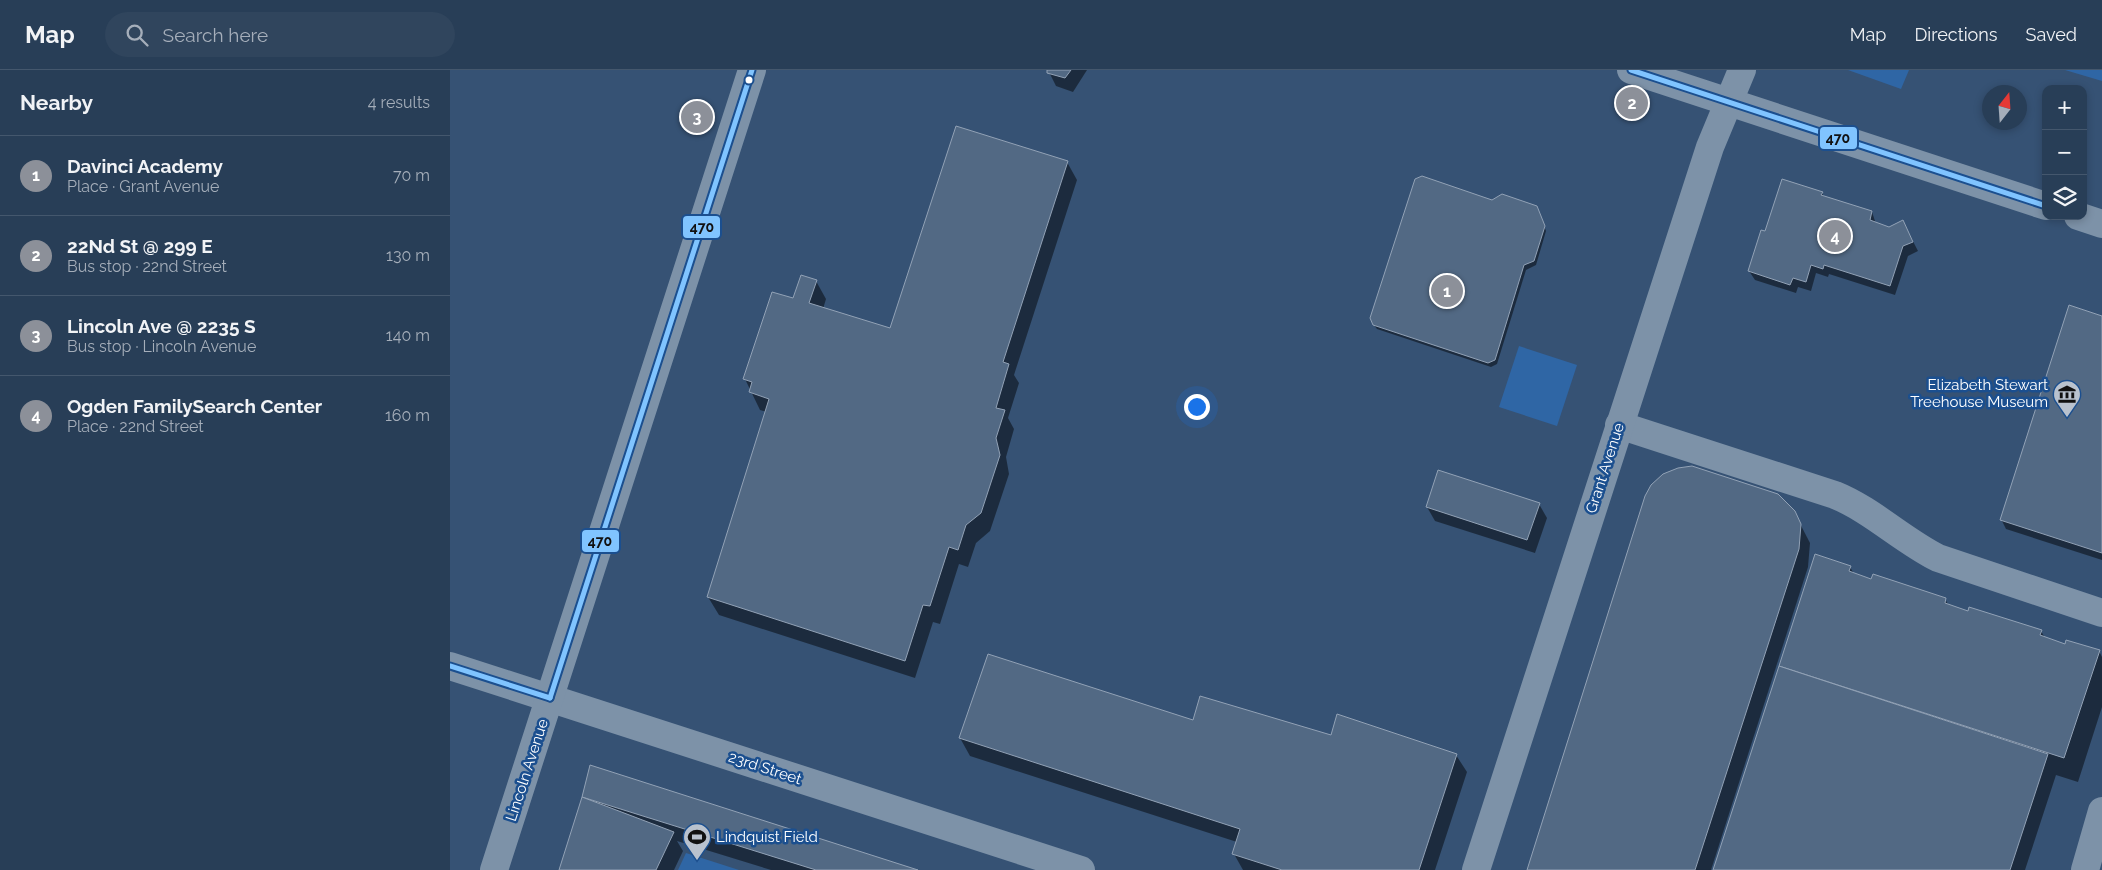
<!DOCTYPE html>
<meta charset="utf-8">
<style>
body{margin:0;font-family:Raleway,sans-serif;background:#30455d;color:#f1f3f6}
.controls{position:absolute;right:15px;top:15px;display:grid;overflow:hidden;border-radius:10px;box-shadow:0 2px 8px #0003}
.controls button{width:45px;height:45px;display:grid;place-items:center;padding:0;border:0;border-bottom:1px solid #44576d;background:#283e57;color:#f1f3f6;font:25px sans-serif}
.compass{position:absolute;left:1532px;top:15px;width:45px;height:45px;border-radius:50%;background:#283e57;box-shadow:0 2px 8px #0003;rotate:17deg}
.you{position:absolute;left:746px;top:336px;width:18px;height:18px;margin:-12px;border:4px solid #fff;border-radius:50%;background:#1a73e8;box-shadow:0 0 0 8px #1a73e833}
.badge{display:grid;place-items:center;width:32px;height:32px;border-radius:50%;background:#8c9099;color:#fff;font-size:16px;font-weight:700}
.pin{position:absolute;translate:-50% -50%;border:2px solid #fff;box-shadow:0 1px 5px #0006}
.list{margin:0;padding:0;list-style:none}
h2{display:flex;justify-content:space-between;align-items:center;height:65px;margin:0;padding:0 20px;font-size:21px}
h2 small{font-size:16px;font-weight:400;color:#a5aeba}
.list li{display:grid;grid-template-columns:32px 1fr auto;gap:15px;align-items:center;box-sizing:border-box;height:80px;padding:0 20px;border-top:1px solid #44576d}
.list b{display:block;font-size:19px;white-space:nowrap}
.list p{margin:0;font-size:16px;white-space:nowrap;color:#a5aeba}
.list em{font-size:16px;font-style:normal;color:#a5aeba}
.icon{flex:none;width:28px;height:28px;fill:none;stroke:currentColor;stroke-width:2;stroke-linecap:round;stroke-linejoin:round}
.map{position:relative;flex:none;width:1652px;height:800px;overflow:hidden}
header{display:flex;align-items:center;gap:30px;box-sizing:border-box;height:70px;padding:0 25px;background:#283e57;border-bottom:1px solid #44576d}
header strong{font-size:24px}
nav{display:flex;gap:28px;margin-inline-start:auto;font-size:18px}
.search{width:350px;height:45px;background:#30455d;display:flex;align-items:center;gap:12px;box-sizing:border-box;padding:0 18px;border-radius:28px;color:#a5aeba;font-size:19px}
main{display:flex}
aside{flex:1;background:#283e57}
.map>svg:first-child{display:block}
.green{fill:#2f66a5}
.shadow{fill:#0007}
.building{fill:#526984;stroke:#92a2b6}
.lines{fill:none;stroke-linecap:round;stroke-linejoin:round}
.minor{stroke:#7d92a8;stroke-width:28}
.tertiary{stroke:#7d92a8;stroke-width:28}
.bus-1-casing{stroke:#1b4f8f;stroke-width:9}
.bus-1{stroke:#80c4ff;stroke-width:5}
.bus-dot{fill:#fff;stroke:#1b4f8f;stroke-width:2}
.labels{text-anchor:middle;stroke-width:5;stroke-linejoin:round;paint-order:stroke}
.poi-label{font-size:15px;fill:#fff;stroke:#1b4f8f;text-anchor:end}
.street-label{font-size:15px;fill:#fff;stroke:#1b4f8f}
.line-badge{stroke:#1b4f8f;stroke-width:2}
.pale-badge-label{font-size:14px;text-anchor:middle;font-weight:bold;fill:#111}
</style>
<header>
<strong>Map</strong>
<div class="search"><svg class="icon" aria-label="search" viewBox="0 0 24 24"><circle cx="10" cy="10" r="6"/><path d="M15 15l6 6"/></svg>Search here</div>
<nav><a>Map</a><a>Directions</a><a>Saved</a></nav>
</header>
<main>
<aside>
<h2>Nearby<small>4 results</small></h2>
<ul class="list">
<li><span class="badge">1</span><div><b>Davinci Academy</b><p>Place · Grant Avenue</p></div><em>70 m</em></li>
<li><span class="badge">2</span><div><b>22Nd St @ 299 E</b><p>Bus stop · 22nd Street</p></div><em>130 m</em></li>
<li><span class="badge">3</span><div><b>Lincoln Ave @ 2235 S</b><p>Bus stop · Lincoln Avenue</p></div><em>140 m</em></li>
<li><span class="badge">4</span><div><b>Ogden FamilySearch Center</b><p>Place · 22nd Street</p></div><em>160 m</em></li>
</ul>
</aside>
<div class="map">
<svg width="1652" height="800" viewBox="0 0 1652 800">
<rect width="100%" height="100%" fill="#365274"/>
<!-- green -->
<g class="green">
<polygon points="1398,0 1459,0 1451,19"/>
<polygon points="1615,0 1652,0 1652,11"/>
<polygon points="1069,276 1127,295 1107,356 1049,337"/>
<polygon points="236,783 289,800 228,800"/>
</g>
<!-- shadow -->
<g class="shadow">
<polygon points="598,0 637,0 623,22 606,16"/>
<polygon points="617,92 627,110 564,305 569,313 558,348 564,359 556,387 559,404 540,461 526,473 518,497 509,494 490,554 483,552 465,608 269,545 258,527 317,342 310,340 295,309 344,230 366,211 376,229 373,239 441,259"/>
<polygon points="1372,123 1374,127 1422,142 1426,154 1439,158 1453,152 1468,181 1458,186 1445,225 1379,204 1378,207 1366,203 1361,221 1348,217 1346,223 1305,210 1299,201 1316,163"/>
<polygon points="1043,131 1089,142 1096,161 1086,195 1076,200 1047,294 1041,297 927,259 924,255"/>
<polygon points="1652,247 1652,490 1556,459 1551,449"/>
<polygon points="1089,434 1097,448 1085,483 985,451 977,437"/>
<polygon points="1344,442 1360,473 1358,497 1261,800 1078,800"/>
<polygon points="1400,497 1404,504 1495,529 1499,536 1591,561 1595,568 1616,575 1649,581 1652,587 1652,637 1628,712 1606,705 1575,800 1264,800 1331,596"/>
<polygon points="743,652 881,666 1006,685 1017,702 985,800 793,800 784,784 787,772 520,686 510,668"/>
<polygon points="133,727 464,800 321,800 227,771 233,781 224,800 110,800"/>
</g>
<!-- building -->
<g class="building">
<polygon points="597,0 621,0 615,8 597,3"/>
<polygon points="506,56 618,91 553,292 559,294 546,338 555,340 546,368 550,385 531,443 516,455 508,480 499,477 480,536 473,535 455,591 257,527 319,329 299,322 302,312 293,309 322,222 343,228 351,205 367,210 359,233 440,258"/>
<polygon points="972,106 1042,130 1052,124 1087,136 1095,156 1084,191 1074,195 1045,290 1038,293 923,255 920,248 965,109"/>
<polygon points="1332,109 1373,122 1371,125 1422,141 1420,150 1439,157 1453,150 1463,172 1453,176 1440,216 1374,195 1373,199 1361,195 1356,212 1343,208 1340,215 1298,201 1311,160 1315,161"/>
<polygon points="1619,235 1652,246 1652,483 1550,450"/>
<polygon points="1242,396 1328,424 1345,441 1351,454 1349,479 1245,800 1077,800 1195,426 1201,415 1213,404 1228,398"/>
<polygon points="988,400 1090,433 1077,470 976,437"/>
<polygon points="1365,484 1401,496 1399,501 1421,509 1423,504 1496,528 1495,533 1518,541 1519,537 1592,560 1590,565 1615,574 1616,570 1650,580 1614,688 1329,596"/>
<polygon points="538,584 743,650 750,626 881,665 887,644 1007,684 969,800 832,800 782,784 790,759 509,668"/>
<polygon points="1329,596 1598,684 1560,800 1263,800"/>
<polygon points="140,695 468,800 366,800 132,727"/>
<polygon points="132,727 224,762 206,800 109,800"/>
</g>
<g class="lines">
<!-- minor -->
<g class="minor">
<path d="M 1169,355 L 1385,425 C 1422,440 1452,470 1488,488 L 1652,543"/>
<polyline points="1635,800 1652,741"/>
</g>
<!-- tertiary -->
<g class="tertiary">
<polyline points="1181,0 1596,136"/>
<polyline points="1628,146 1652,154"/>
<polyline points="0,596 631,800"/>
<polyline points="44,800 302,0"/>
<polyline points="1026,800 1260,77 1292,0"/>
</g>
<!-- bus-1 casing -->
<g class="bus-1-casing">
<g id="bus-1">
<polyline points="1181,0 1596,136"/>
<polyline points="0,596 100,628"/>
<polyline points="100,628 302,0"/>
</g>
</g>
<!-- bus-1 -->
<use href="#bus-1" class="bus-1"/>
</g>
<!-- icons -->
<defs>
<g id="museum-pin" transform="scale(1.4375)"><path d="M0 17L-7.5 6A9.5 9.5 0 1 1 7.5 6Z" fill="#b9c2ce" stroke="#1b4f8f"/><path d="M0-6L6-3V-2H-6V-3ZM-5-1h2V3h-2ZM-1-1h2V3h-2ZM3-1h2V3H3ZM-6 4H6V6H-6Z" fill="#111"/></g>
<g id="stadium-pin" transform="scale(1.4375)"><path d="M0 17L-7.5 6A9.5 9.5 0 1 1 7.5 6Z" fill="#b9c2ce" stroke="#1b4f8f"/><path d="M0-5a6.5 5 0 1 0 0 10a6.5 5 0 1 0 0-10ZM-3.5-1.8h7v3.6h-7Z" fill="#111"/></g>
</defs>
<g fill-rule="evenodd">
<use href="#museum-pin" x="1617" y="324"/>
<use href="#stadium-pin" x="247" y="767"/>
</g>
<!-- markers -->
<circle class="bus-dot" cx="299" cy="10" r="4.5"/>
<g class="labels">
<!-- poi labels -->
<g class="poi-label">
<text x="1598" y="320">Elizabeth Stewart<tspan x="1598" dy="17">Treehouse Museum</tspan></text>
<text x="266" y="772" text-anchor="start">Lindquist Field</text>
</g>
<!-- street labels -->
<g class="street-label">
<text transform="translate(1155 398) rotate(-72)" y="5">Grant Avenue</text>
<text transform="translate(315 698) rotate(18)" y="5">23rd Street</text>
<text transform="translate(77 700) rotate(-72)" y="5">Lincoln Avenue</text>
</g>
</g>
<g class="line-badge">
<rect x="1369" y="56" width="39" height="24" rx="5" fill="#80c4ff"/>
<rect x="232" y="145" width="39" height="24" rx="5" fill="#80c4ff"/>
<rect x="131" y="459" width="39" height="24" rx="5" fill="#80c4ff"/>
</g>
<g class="pale-badge-label">
<text x="1388" y="73">470</text>
<text x="252" y="162">470</text>
<text x="150" y="476">470</text>
</g>
</svg>
<div class="controls">
<button>+</button>
<button>−</button>
<button><svg class="icon" aria-label="layers" viewBox="0 0 24 24"><path d="M12 4l9 5-9 5-9-5zM3 14l9 5 9-5"/></svg></button>
</div>
<svg class="compass" viewBox="-18 -18 36 36"><path d="M0-13l5 13h-10z" fill="#e53935"/><path d="M0 13l5-13h-10z" fill="#a5aeba"/></svg>
<div class="you"></div>
<div class="pin badge" style="left:997px;top:221px">1</div>
<div class="pin badge" style="left:1182px;top:33px">2</div>
<div class="pin badge" style="left:247px;top:47px">3</div>
<div class="pin badge" style="left:1385px;top:166px">4</div>
</div>
</main>
